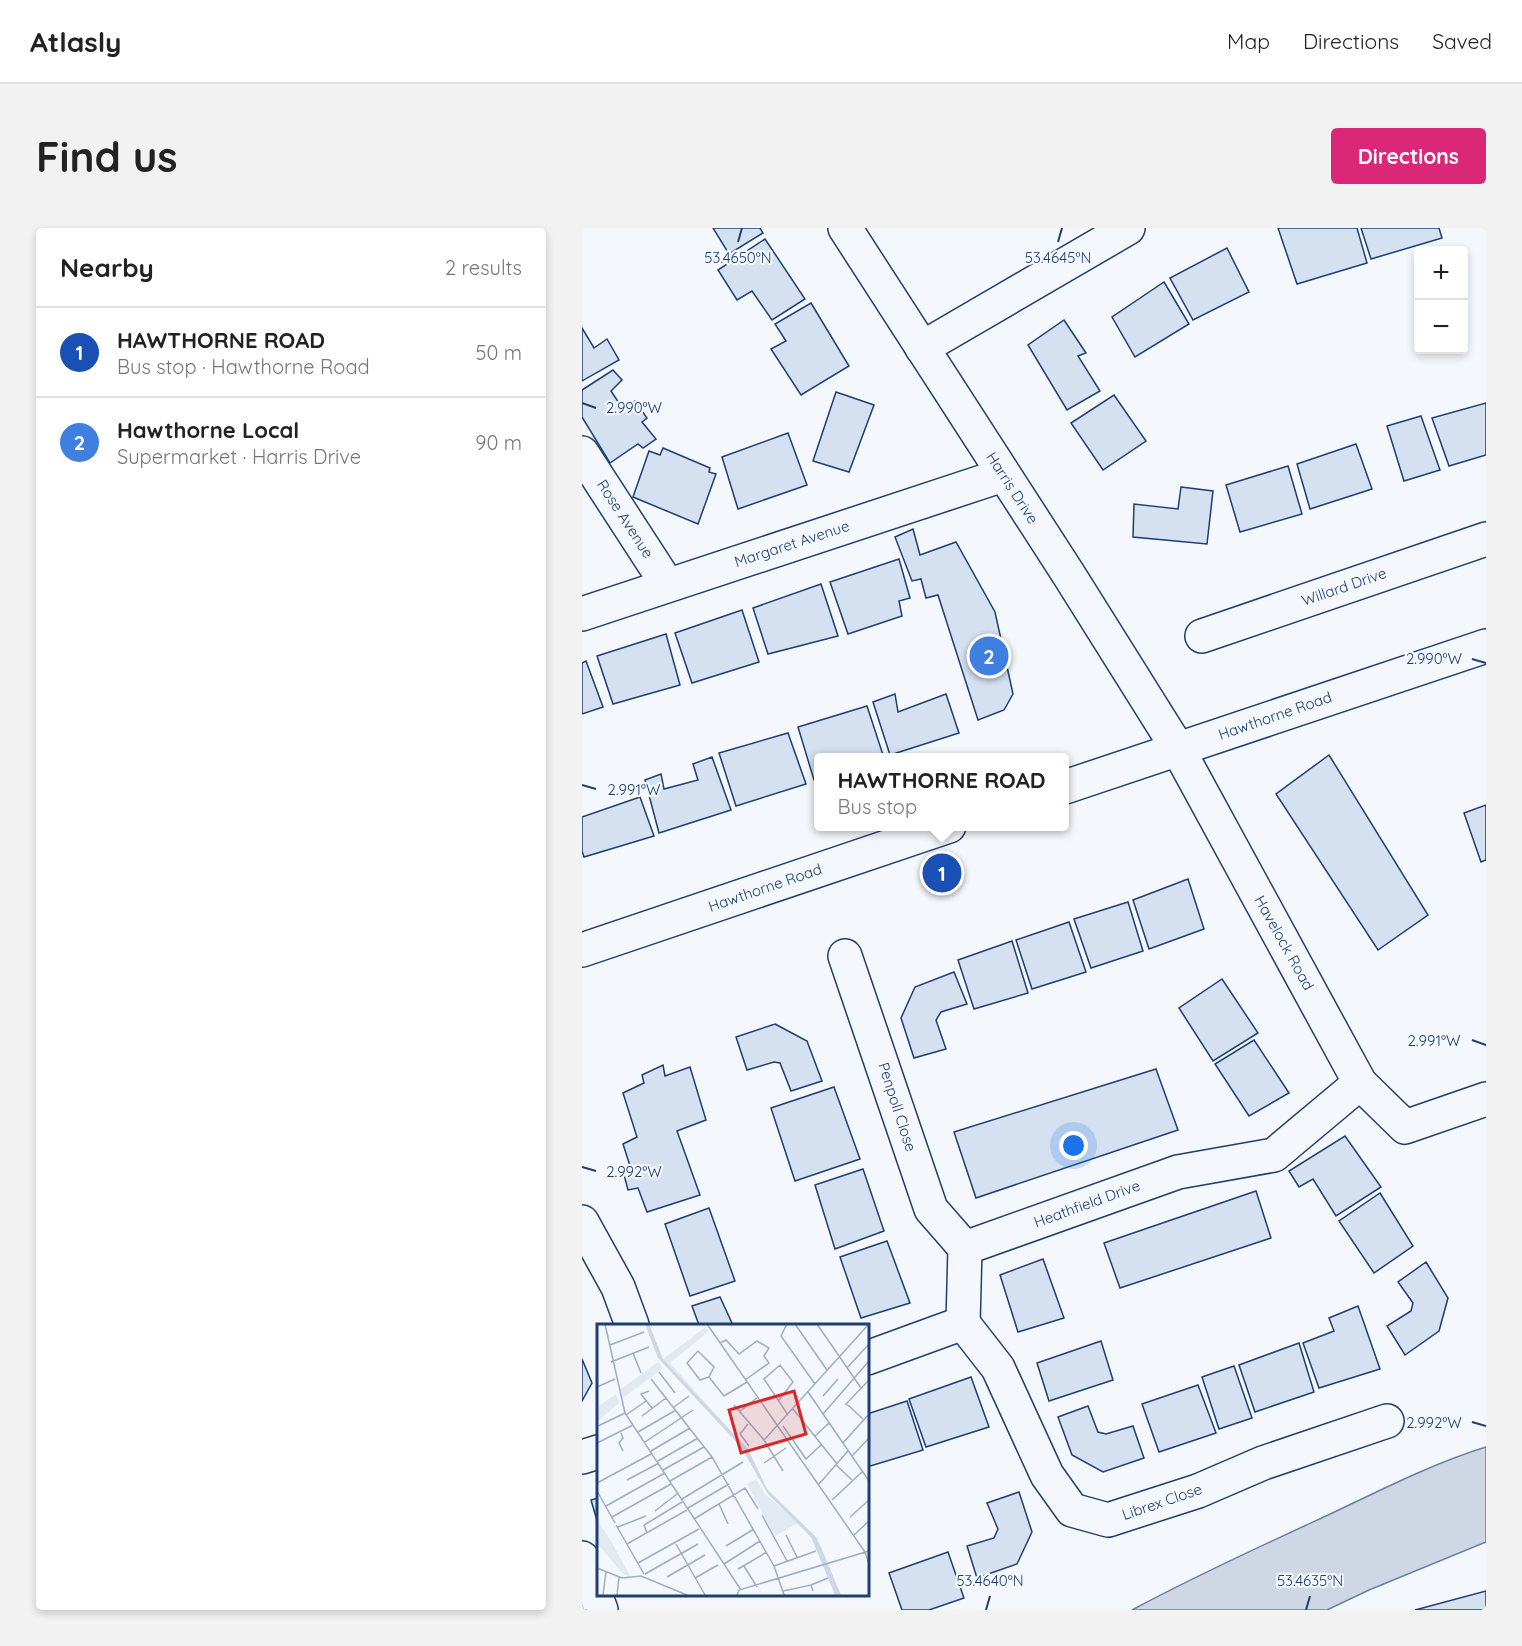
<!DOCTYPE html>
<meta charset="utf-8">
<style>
body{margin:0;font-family:Quicksand,sans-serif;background:#f2f2f2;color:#222}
.controls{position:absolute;right:18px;top:18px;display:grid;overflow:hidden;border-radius:6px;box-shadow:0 3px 9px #0003}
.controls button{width:54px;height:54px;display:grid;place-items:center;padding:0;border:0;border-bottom:2px solid #e0e0e0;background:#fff;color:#222;font:30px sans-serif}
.you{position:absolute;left:492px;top:918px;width:21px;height:21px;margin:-15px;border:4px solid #fff;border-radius:50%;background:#1a73e8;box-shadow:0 0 0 9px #1a73e833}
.badge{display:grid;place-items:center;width:39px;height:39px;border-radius:50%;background:#db2777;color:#fff;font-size:20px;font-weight:700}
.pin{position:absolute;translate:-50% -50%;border:3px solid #fff;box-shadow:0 2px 6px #0006}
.popup{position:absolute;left:232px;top:525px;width:255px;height:78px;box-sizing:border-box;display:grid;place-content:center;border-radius:6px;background:#fff;filter:drop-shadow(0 2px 4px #0005);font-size:20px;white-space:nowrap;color:#767676}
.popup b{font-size:22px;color:#222}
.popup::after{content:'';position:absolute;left:50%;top:100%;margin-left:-12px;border:12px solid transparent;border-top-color:#fff}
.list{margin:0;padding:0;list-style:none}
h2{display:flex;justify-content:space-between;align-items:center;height:78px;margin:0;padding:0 24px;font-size:26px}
h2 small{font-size:20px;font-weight:400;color:#767676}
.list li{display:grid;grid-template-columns:39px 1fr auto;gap:18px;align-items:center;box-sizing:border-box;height:90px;padding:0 24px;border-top:2px solid #e0e0e0}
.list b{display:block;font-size:22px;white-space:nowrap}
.list p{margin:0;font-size:20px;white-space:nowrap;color:#767676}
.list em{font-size:20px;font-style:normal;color:#767676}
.map{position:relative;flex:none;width:904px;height:1382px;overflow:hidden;border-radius:6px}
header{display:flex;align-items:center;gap:36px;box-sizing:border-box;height:84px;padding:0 30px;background:#fff;border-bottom:2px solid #e0e0e0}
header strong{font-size:28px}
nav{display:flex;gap:33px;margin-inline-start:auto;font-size:21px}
.intro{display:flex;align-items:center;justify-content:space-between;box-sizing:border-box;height:144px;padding:0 36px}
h1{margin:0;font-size:42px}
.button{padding:15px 27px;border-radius:6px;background:#db2777;color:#fff;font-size:21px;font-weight:700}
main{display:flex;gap:36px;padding:0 36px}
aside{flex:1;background:#fff;border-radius:6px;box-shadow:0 3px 9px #0003}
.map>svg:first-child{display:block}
.water{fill:#cfd7e4;stroke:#687fa3;stroke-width:1.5}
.building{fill:#d5e0f0;stroke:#1d3f73;stroke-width:1.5}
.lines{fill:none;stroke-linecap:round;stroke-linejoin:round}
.minor-casing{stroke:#1d3f73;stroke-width:36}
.major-casing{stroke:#1d3f73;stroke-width:36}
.minor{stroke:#f4f7fb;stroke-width:33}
.major{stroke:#f4f7fb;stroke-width:33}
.ticks{fill:none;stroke:#1d3f73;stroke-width:2}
.labels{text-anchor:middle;stroke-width:4.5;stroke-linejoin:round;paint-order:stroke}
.street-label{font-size:15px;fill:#1d3f73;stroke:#f4f7fb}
.inset-road{fill:none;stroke:#9eadc5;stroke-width:1.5}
.view{fill:#d62828;fill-opacity:0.15;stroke:#d62828;stroke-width:3}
.inset-edge{fill:none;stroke:#1d3f73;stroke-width:3}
.ticks-label{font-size:15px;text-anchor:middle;fill:#1d3f73;stroke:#f4f7fb;stroke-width:4.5;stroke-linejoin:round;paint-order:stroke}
</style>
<header>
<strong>Atlasly</strong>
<nav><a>Map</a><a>Directions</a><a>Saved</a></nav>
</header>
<div class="intro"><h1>Find us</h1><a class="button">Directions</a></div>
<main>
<aside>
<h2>Nearby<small>2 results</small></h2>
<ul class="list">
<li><span class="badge" style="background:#1a4fb4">1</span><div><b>HAWTHORNE ROAD</b><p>Bus stop · Hawthorne Road</p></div><em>50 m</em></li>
<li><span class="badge" style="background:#3f7fe0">2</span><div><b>Hawthorne Local</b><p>Supermarket · Harris Drive</p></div><em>90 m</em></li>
</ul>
</aside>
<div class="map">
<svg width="904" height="1382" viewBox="0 0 904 1382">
<rect width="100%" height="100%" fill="#f4f7fb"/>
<!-- water -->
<path class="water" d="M 904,1219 L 904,1314 L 787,1362 L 745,1382 L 550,1382 C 613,1348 679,1318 744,1288 C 797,1263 849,1236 904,1219 Z"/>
<!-- building -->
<g class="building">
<polygon points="131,0 178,0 181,5 147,26"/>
<polygon points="696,0 775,0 785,35 715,56"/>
<polygon points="779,0 857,0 860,10 789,31"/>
<polygon points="183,11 223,71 190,92 170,63 155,72 136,42"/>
<polygon points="645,20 667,64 611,92 588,50"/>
<polygon points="582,54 607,96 553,129 530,89"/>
<polygon points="229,75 267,138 219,167 189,121 204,113 193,96"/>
<polygon points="482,92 504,125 496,128 518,163 485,182 446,117"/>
<polygon points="0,100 12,120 25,111 37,132 0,153"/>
<polygon points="31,142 40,152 29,163 41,181 53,173 65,190 60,194 74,211 61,220 56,216 28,235 0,189 0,162"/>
<polygon points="254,164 292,177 267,244 231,233"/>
<polygon points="532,167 564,213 521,242 489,195"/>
<polygon points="904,175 904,227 867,238 850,190"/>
<polygon points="839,188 858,242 822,253 805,198"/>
<polygon points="206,205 225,257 156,281 140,229"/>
<polygon points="774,216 790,261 728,281 715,236"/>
<polygon points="81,220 128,240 127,244 134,246 116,296 51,269 67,223 78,227"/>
<polygon points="706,238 720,286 658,304 644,257"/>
<polygon points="599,259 631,263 625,316 551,309 552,276 596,281"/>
<polygon points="331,301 338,327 374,314 413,384 431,466 422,482 396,492 356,367 344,370 339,351 330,353 313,309"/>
<polygon points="317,331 328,370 317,373 320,388 266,406 248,354"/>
<polygon points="239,356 256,408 186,426 171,380"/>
<polygon points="160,382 177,434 110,455 93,405"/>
<polygon points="84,406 98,457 31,476 15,428"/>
<polygon points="4,433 21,479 0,486 0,435"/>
<polygon points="313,466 316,484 364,466 377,505 308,527 291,474"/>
<polygon points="285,478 302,530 237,530 237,551 232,552 216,499"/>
<polygon points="206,505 224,556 154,578 137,525"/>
<polygon points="747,527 846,687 796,722 694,566"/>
<polygon points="130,529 149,582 77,605 63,552 79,546 82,561 116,552 111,536"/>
<polygon points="58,569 72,608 2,629 0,623 0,589"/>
<polygon points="904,577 904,632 899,634 882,585"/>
<polygon points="606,651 622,701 567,721 551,672"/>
<polygon points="546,674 561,723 509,740 492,691"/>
<polygon points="487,694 504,744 450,761 434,712"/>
<polygon points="430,713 446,765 392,781 376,732"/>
<polygon points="372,744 385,776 359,784 354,792 364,821 332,830 319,790 333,759"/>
<polygon points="640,751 676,805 631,833 597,780"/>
<polygon points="193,796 225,813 240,853 209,863 198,835 192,834 165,842 154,809"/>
<polygon points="672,812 707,865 667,888 633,836"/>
<polygon points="81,837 83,848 108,839 124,892 95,903 118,967 65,984 56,960 46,962 41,943 49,941 41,916 55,909 41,865 62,855 60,847"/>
<polygon points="574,841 596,902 394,970 372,904"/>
<polygon points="252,859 278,931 213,953 189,880"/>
<polygon points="763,908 799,959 754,988 731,951 717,959 707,943"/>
<polygon points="281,941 302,1003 253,1021 233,957"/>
<polygon points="674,963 689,1010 538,1060 522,1015"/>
<polygon points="798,965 831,1018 792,1045 757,993"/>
<polygon points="127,980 153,1053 108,1068 83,996"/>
<polygon points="305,1013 328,1075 279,1090 258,1029"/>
<polygon points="461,1031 482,1090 436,1104 418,1047"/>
<polygon points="844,1034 866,1070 857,1103 823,1127 805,1098 829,1083 831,1075 816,1054"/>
<polygon points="138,1069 150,1095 153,1097 117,1097 110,1078"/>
<polygon points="776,1078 798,1141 737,1160 721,1115 752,1103 747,1090"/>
<polygon points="519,1113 531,1152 467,1173 455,1135"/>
<polygon points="717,1115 732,1164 673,1184 657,1137"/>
<polygon points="0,1131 10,1155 0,1173"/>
<polygon points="652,1138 670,1190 637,1201 620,1149"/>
<polygon points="389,1149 407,1199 344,1219 327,1171"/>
<polygon points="616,1157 634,1205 577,1224 560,1176"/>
<polygon points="325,1173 341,1222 285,1239 285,1186"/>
<polygon points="506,1178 516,1204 524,1206 551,1198 562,1230 521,1244 490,1227 476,1189"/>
<polygon points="437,1264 450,1304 435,1336 395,1350 385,1318 412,1310 416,1301 405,1275"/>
<polygon points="16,1270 16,1296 9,1272"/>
<polygon points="366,1324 382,1370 347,1382 320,1382 307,1345"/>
<polygon points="904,1363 904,1382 833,1382"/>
</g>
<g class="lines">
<!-- minor casing -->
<g class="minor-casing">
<g id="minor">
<polyline points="263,0 487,347 596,521 778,855 823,899 904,871"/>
<polyline points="340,120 546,0"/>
<polyline points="0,225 85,356"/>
<polyline points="0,386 421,247"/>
<polyline points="620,408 904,311"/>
<polyline points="263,728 349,981 383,1020"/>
<polyline points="0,994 36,1059 50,1097"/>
<polyline points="381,1095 416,1140 465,1247 490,1282 526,1292 616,1263 681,1235 805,1193"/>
<polyline points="285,1130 381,1095 383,1020 596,944 692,927 778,855"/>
<polyline points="0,1229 16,1224"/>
<polyline points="0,1330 19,1382"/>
</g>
</g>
<!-- major casing -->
<g class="major-casing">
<g id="major">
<polyline points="483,559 904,418"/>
<polyline points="0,722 367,598"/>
</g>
</g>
<!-- minor -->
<use href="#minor" class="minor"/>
<!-- major -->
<use href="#major" class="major"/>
</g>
<!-- ticks -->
<path class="ticks" d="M 156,14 L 160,0M 476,14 L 480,0M 0,175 L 14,180M 890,431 L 904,435M 0,557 L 14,561M 890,812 L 904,817M 0,939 L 14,943M 890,1194 L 904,1198M 404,1382 L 408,1368M 724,1382 L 728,1368"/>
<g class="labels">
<!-- street labels -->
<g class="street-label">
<text transform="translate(430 260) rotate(57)" y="5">Harris Drive</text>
<text transform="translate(43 291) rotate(57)" y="5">Rose Avenue</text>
<text transform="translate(210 316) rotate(-18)" y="5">Margaret Avenue</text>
<text transform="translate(762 359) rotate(-19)" y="5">Willard Drive</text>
<text transform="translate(693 488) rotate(-19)" y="5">Hawthorne Road</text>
<text transform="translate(183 660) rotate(-19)" y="5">Hawthorne Road</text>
<text transform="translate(702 715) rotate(61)" y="5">Havelock Road</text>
<text transform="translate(315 879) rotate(72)" y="5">Penpoll Close</text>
<text transform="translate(505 976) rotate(-20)" y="5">Heathfield Drive</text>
<text transform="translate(580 1274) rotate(-19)" y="5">Librex Close</text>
</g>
</g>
<!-- overview -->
<g transform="translate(15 1096)">
<rect width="272" height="272" fill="#f4f7fb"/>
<path d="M 109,3 L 111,8 L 73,39 L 131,104 L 66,35 ZM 61,38 L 66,44 L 26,74 L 24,65 ZM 19,70 L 22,79 L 0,98 L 0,83 ZM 159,155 L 167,169 L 201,199 L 178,212 L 150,160 ZM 0,196 L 14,217 L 33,252 L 27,251 L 0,219 Z" fill="#e3e9f0"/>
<path d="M 48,0 L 52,0 L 66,35 L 151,125 L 170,165 L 220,214 L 244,271 L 238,271 L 214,213 L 171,170 L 144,123 L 61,34 Z" fill="#cfd7e4"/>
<path class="inset-road" d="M 8,0 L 28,89 L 144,266M 110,0 L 268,228 L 272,240M 190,0 L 184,12 L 218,60M 198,0 L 230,46M 220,0 L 264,64M 123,19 L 129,16 L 142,30 L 160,17 L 172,24 L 167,32 L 172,39 L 148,56M 13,21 L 47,8M 36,29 L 44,49M 14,38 L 52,23M 250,44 L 272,20M 62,48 L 78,69M 112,53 L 103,56 L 90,39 L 101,27 L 117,43 L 112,53 L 127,72 L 150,58M 54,55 L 115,133 L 177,242 L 187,271M 0,63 L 18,55M 52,67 L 44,70 L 55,84M 211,68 L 272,157M 226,72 L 241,55M 182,76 L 196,58 L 183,41 L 167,55 L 191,91M 137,81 L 167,116M 252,82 L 249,80 L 272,56M 252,82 L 266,95M 77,83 L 92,72M 196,85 L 240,140M 142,88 L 161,73M 226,90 L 272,37M 29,91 L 49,77M 45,92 L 69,74M 151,100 L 143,110 L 152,122M 1,102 L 28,89M 186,102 L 209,135 L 224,121M 41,108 L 79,86M 24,109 L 26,114 L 22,119 L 26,127M 218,112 L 232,99M 48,118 L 96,86M 0,119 L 36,101M 246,119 L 272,90M 54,127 L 93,104M 255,132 L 272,114M 61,137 L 101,114M 167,139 L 189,124M 239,141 L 255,156M 66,146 L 107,123M 186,147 L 167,116 L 272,0M 30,156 L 62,139M 73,157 L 115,133M 0,159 L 54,130M 222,160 L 251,127M 0,167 L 18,199M 85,175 L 146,138M 235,176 L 265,148M 122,180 L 131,200M 9,182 L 68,149M 91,184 L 132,160M 58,187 L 80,170M 165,191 L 190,237M 15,193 L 74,160M 253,193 L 272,176M 97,195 L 148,164 L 161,185M 19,201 L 47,250M 21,203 L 49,192M 50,209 L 47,201 L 85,178M 189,211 L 200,233M 256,212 L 272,197M 30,220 L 90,186M 79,220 L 108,271M 129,222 L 157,205M 41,239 L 102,205M 127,240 L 163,217M 147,242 L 160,263M 177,242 L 219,227M 0,244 L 25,254 L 44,252 L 90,271M 141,245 L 170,228M 48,250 L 101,220M 70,253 L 108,231M 98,254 L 121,241M 214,261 L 231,254M 186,267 L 214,261 L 216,267M 6,271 L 9,248M 20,271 L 22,253M 140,271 L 142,266 L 272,227"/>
<path class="view" d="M 197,67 L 209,110 L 144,129 L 132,86 Z"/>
<rect width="272" height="272" class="inset-edge"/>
</g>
<g class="ticks-label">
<text x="156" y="35">53.4650°N</text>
<text x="476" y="35">53.4645°N</text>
<text x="52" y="185">2.990°W</text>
<text x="852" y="436">2.990°W</text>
<text x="52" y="567">2.991°W</text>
<text x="852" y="818">2.991°W</text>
<text x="52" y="949">2.992°W</text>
<text x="852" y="1200">2.992°W</text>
<text x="408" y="1358">53.4640°N</text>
<text x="728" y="1358">53.4635°N</text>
</g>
</svg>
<div class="controls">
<button>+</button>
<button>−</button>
</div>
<div class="you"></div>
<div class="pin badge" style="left:360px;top:645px;background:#1a4fb4">1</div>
<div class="popup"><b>HAWTHORNE ROAD</b>Bus stop</div>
<div class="pin badge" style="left:407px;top:428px;background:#3f7fe0">2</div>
</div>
</main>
